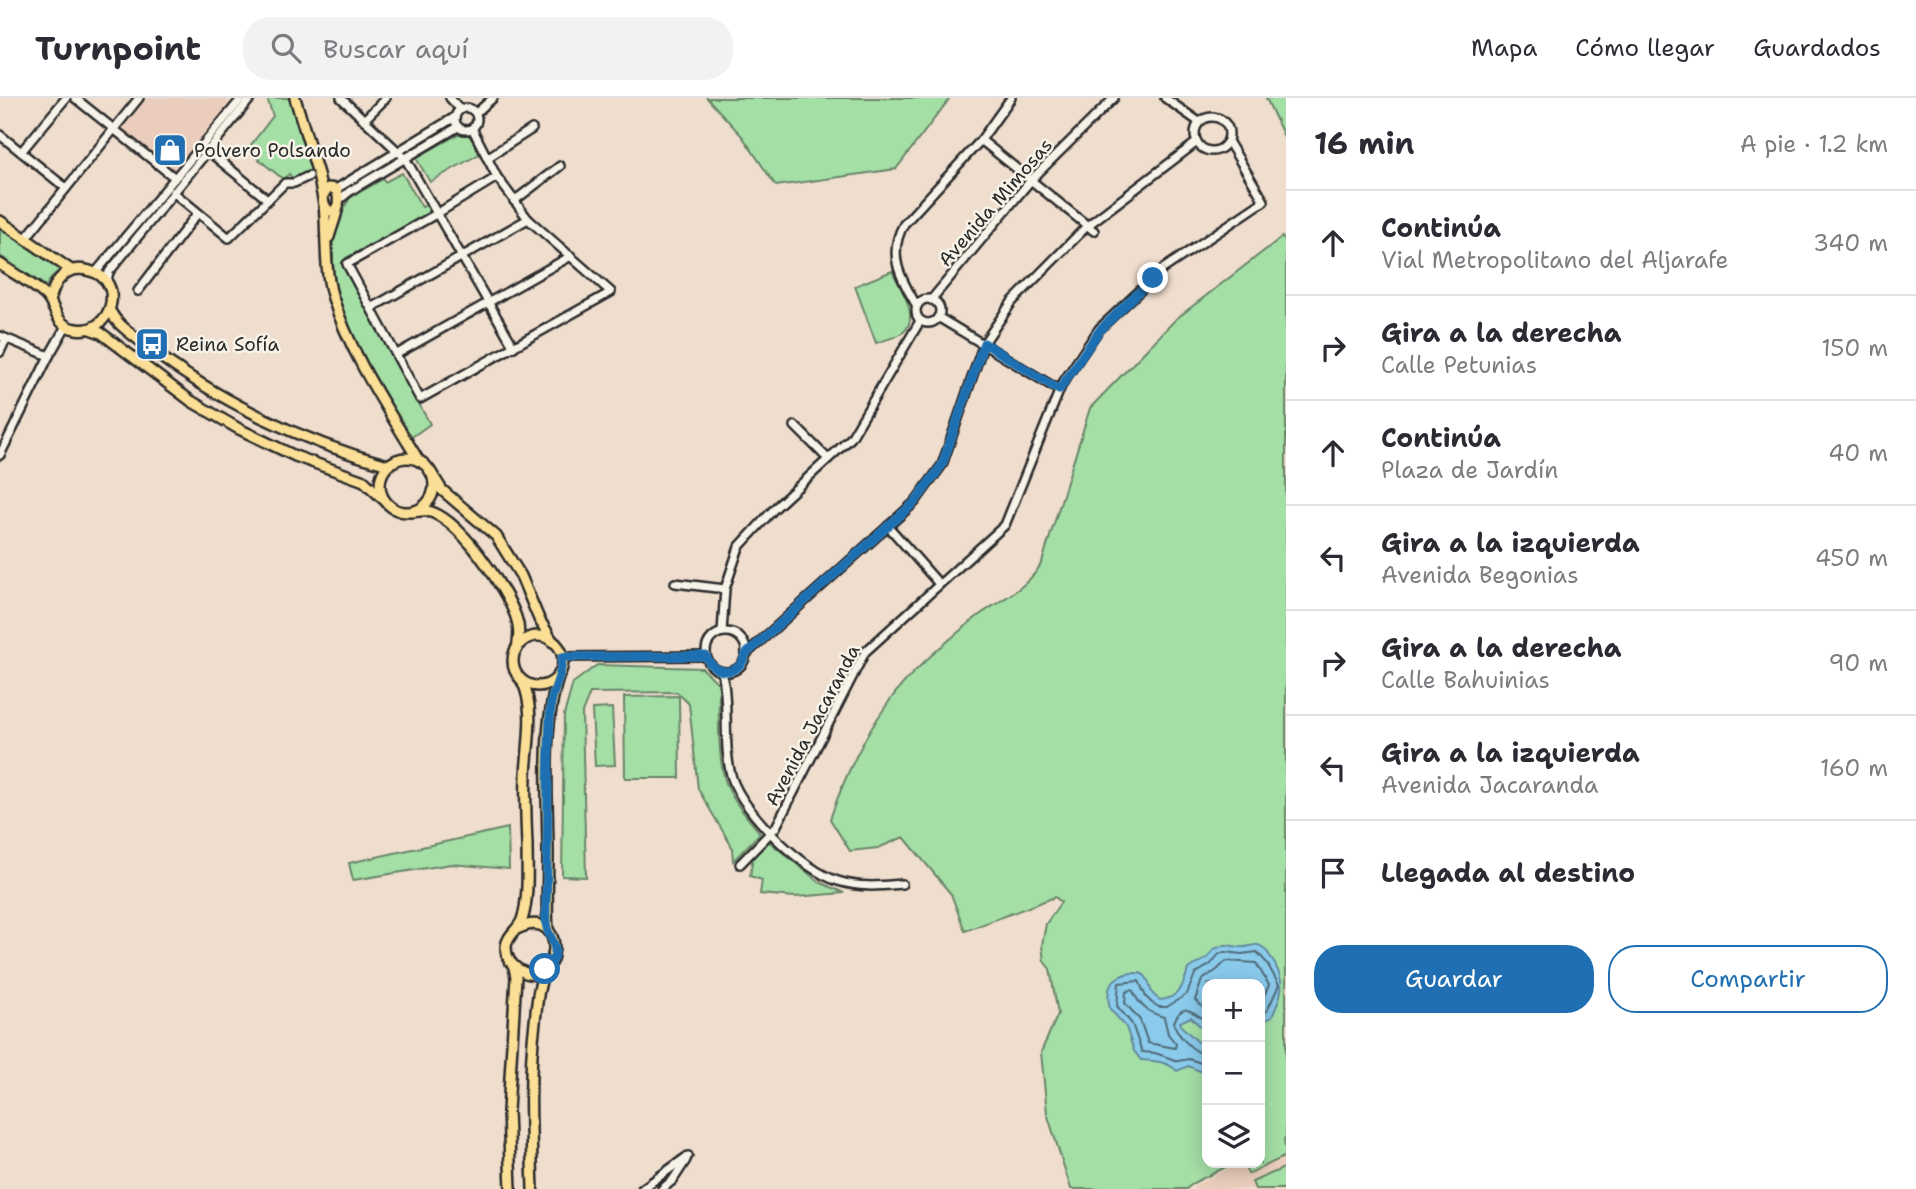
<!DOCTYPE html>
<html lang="es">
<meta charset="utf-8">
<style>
body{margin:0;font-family:"Shantell Sans",sans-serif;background:#f2f2f3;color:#2b2b33}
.controls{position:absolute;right:21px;bottom:21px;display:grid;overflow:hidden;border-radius:14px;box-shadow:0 4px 18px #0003}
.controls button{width:63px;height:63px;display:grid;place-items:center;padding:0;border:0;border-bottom:2px solid #e1e1e2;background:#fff;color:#2b2b33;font:35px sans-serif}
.stop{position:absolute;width:21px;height:21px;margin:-16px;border:5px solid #1f6fb2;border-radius:50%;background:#fff}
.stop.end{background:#1f6fb2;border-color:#fff;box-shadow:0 2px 7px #0008}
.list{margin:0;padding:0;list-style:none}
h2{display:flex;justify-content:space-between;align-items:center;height:91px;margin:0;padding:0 28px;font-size:30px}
h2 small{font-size:23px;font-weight:400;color:#7c7c81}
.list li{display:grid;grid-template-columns:46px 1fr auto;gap:21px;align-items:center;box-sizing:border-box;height:105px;padding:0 28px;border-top:2px solid #e1e1e2}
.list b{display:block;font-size:26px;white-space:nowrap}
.list p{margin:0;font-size:23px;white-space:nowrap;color:#7c7c81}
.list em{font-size:23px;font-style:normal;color:#7c7c81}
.actions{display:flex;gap:14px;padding:21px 28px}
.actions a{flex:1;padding:16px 0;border:2px solid #1f6fb2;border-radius:28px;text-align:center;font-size:24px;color:#1f6fb2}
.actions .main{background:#1f6fb2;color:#fff}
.icon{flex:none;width:38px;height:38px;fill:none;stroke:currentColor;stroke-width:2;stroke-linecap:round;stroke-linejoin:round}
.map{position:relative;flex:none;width:1286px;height:1091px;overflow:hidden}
header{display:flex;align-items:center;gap:42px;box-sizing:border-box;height:98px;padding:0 35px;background:#fff;border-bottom:2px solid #e1e1e2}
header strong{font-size:33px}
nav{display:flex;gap:38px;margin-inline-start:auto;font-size:24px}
.search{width:490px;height:63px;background:#f2f2f3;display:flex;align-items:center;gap:18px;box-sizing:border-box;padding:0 24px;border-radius:28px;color:#7c7c81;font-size:26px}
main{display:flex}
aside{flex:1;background:#fff}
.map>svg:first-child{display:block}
.built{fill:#eacdbc}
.green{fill:#a4dfa6;stroke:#688568;stroke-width:2}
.water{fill:#8acaeb;stroke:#648a9e;stroke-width:2}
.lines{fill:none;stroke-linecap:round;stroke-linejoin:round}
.shore{stroke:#516b78;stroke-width:2}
.minor-casing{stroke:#2b2b2b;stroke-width:12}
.major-casing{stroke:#2b2b2b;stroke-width:14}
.minor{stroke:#f7f3e8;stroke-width:7}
.major{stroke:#fbdf96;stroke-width:9}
.route{stroke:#1f6fb2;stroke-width:9}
.labels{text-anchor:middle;stroke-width:5;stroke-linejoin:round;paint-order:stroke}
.poi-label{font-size:19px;fill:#2b2b2b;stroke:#f7f3e8;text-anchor:start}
.street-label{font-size:19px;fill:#2b2b2b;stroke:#f7f3e8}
</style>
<header>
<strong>Turnpoint</strong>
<div class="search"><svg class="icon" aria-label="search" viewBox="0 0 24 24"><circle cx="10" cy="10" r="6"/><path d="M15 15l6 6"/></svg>Buscar aquí</div>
<nav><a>Mapa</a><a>Cómo llegar</a><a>Guardados</a></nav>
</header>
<main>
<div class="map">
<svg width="1286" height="1091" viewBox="0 0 1286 1091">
<rect width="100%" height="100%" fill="#efddce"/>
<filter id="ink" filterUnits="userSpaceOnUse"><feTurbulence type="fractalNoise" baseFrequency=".0143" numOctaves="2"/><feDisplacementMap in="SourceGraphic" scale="14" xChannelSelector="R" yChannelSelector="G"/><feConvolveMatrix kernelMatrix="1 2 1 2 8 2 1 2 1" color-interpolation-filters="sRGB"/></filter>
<g filter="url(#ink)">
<!-- built -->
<g class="built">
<polygon points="147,0 224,0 230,6 174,73 122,31"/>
<polygon points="1286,1042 1286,1091 1192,1091 1196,1087 1240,1065 1260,1065 1260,1055"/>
</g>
<!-- green -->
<g class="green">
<polygon points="267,0 289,0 312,72 293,81 289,76 283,81 247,52 273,18"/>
<polygon points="707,0 950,0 896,71 776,88 742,38"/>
<polygon points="1266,0 1286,0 1286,43"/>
<polygon points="459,36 468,36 481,55 430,84 416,60"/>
<path d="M 402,75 L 422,109 L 427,107 L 431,115 L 346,160 L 343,169 L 430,326 L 409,341 C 381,294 340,236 334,180 C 332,159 333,137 333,116 L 345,108 L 350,100 L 383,81 L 385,84 Z"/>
<polygon points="0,128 62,170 52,179 46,188 0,158"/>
<path d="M 1282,139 L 1286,144 L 1286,1039 L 1284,1041 L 1286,1058 L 1248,1076 L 1243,1065 L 1260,1065 L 1260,886 L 1207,886 L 1207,1065 L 1234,1065 L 1195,1084 L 1186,1091 L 1071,1091 L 1047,1015 L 1041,954 L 1058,916 L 1050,871 L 1044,863 L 1042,847 L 1046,826 L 1061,804 L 1055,799 L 965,833 L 951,796 L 904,739 L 878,750 L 850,753 L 830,721 C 844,680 863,640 888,605 C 909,574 944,546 973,522 C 996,503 1028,492 1042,464 L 1090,310 L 1176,221 Z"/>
<path d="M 892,173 C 900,189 922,221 902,235 C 895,240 884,242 876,245 L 855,188 Z"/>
<path d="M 597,567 L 702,570 L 719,586 C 719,614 717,659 726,685 C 733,704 748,720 760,735 L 733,763 L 732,749 L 698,691 L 689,606 L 677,594 L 590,595 L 582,615 L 586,779 L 562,778 L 564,617 L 573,585 Z"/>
<polygon points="679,598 680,680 625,680 624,599"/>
<polygon points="612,610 615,667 595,668 592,611"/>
<polygon points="508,730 509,771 451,766 353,782 349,765"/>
<polygon points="767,742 819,784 844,795 795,799 760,796 762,782 750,778 753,758"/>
<polygon points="1286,1069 1286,1091 1255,1091 1252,1084"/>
</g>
<!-- water -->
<path class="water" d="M 1225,847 C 1230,847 1236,849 1241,849 C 1247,850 1253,846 1258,847 C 1263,848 1267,853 1270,858 C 1286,883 1284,892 1272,919 L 1260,925 L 1260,886 L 1207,886 L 1207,928 L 1200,928 L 1191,919 L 1180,924 L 1182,929 L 1207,952 L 1207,976 L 1188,968 L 1177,973 C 1167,963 1154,963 1141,962 L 1134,953 L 1126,929 L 1110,911 C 1105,890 1111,878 1131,875 C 1136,875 1143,874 1146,879 C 1153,889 1147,894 1160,902 C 1179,900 1184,887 1188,871 L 1207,860 L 1214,851 Z"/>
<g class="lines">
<!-- shore -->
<g class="shore">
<path d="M 1130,892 L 1133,893 C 1140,909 1149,915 1164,919 L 1168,936 L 1176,946 L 1175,950 L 1148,945 L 1140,922 L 1125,905 L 1126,894 Z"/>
<polyline points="1207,913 1195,902 1202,882 1217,872 1226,863 1256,865 1269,887 1260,906"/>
<path d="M 1207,922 C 1194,918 1184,900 1174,924 C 1176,937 1194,955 1207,957"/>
<polyline points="1207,967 1189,961 1178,963 1155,955 1142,954 1132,926 1117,908 1119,885 1139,883 1146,899 1152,905 1159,909 1167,909 1187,896 1195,876 1211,866 1219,856 1225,854 1242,856 1257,854 1267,865 1279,887 1267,913 1260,916"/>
</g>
<!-- minor casing -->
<g class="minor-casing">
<g id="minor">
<polyline points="75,0 175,80"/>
<polyline points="341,0 405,60 514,249"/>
<polyline points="450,0 460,11"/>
<polyline points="1165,0 1199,24"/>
<circle cx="466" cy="21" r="11"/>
<polyline points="476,15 493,0"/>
<circle cx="1212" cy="36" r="17"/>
<polyline points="364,22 386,0"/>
<polyline points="472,30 497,79 528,121 611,194 420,301 347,166 438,115 497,79"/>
<polyline points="0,37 66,90"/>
<polyline points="981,42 1094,133"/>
<polyline points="207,52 268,102"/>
<polyline points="21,54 66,0"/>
<polyline points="487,60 532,31"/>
<polyline points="336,91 455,19"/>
<polyline points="173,94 229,140 285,85 294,85 309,78"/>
<polyline points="339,102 350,93 458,29"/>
<polyline points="514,103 560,68"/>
<polyline points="26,140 139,0"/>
<polyline points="96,174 242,0"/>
<polyline points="107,183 109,174 251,0"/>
<polyline points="138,193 197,116"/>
<circle cx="928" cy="213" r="12"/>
<polyline points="931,202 1031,82 1114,0"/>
<path d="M 917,208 C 900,180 887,156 904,126 L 981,42 L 1011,0"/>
<polyline points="371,210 528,121"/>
<polyline points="938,219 1059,292"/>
<polyline points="0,238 49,258"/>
<polyline points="0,254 6,241"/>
<polyline points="397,256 571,158"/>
<polyline points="795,328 827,360"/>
<polyline points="0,357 49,258 66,228"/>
<polyline points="888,428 939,486"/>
<polyline points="675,485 725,491"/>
<polyline points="722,534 725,491 739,449 775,410 851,340 920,223"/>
<circle cx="726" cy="554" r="20"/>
<polyline points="746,556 915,404 942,367 984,245 1012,204 1087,128 1197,44"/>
<polyline points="562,559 706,558"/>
<path d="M 722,574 C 730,607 722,649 732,680 C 743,715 804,773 838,783 C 860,790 879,788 902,786"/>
<polyline points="740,766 776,729 865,554 1005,427 1062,286 1099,231 1163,171 1264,103 1228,43"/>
<polyline points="642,1091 688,1058"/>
<polyline points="662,1091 673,1082 686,1062"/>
</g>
</g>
<!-- major casing -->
<g class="major-casing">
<g id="major">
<polyline points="295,0 318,76 324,106 328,113 334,113 338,108"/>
<path d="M 323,97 L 328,90 L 336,91 C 343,105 333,124 329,139"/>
<path d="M 324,106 C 327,135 324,169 332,197 C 350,256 387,310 419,363"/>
<polyline points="0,123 71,172"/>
<path d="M 0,166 C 14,176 32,185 45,197 C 57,208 54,228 76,231 C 112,237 127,182 90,173 C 67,166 54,182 50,203"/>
<path d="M 110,213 C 117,227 132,236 144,246 C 214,301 302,344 388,367"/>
<polyline points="90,231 101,235 191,303 239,331 295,358 364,383 382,400"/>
<circle cx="407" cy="387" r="27"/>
<polyline points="430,373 442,392 496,438 521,478 539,521 553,544"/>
<path d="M 411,414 C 415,414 422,412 427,413 C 458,418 506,490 516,519 C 520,530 519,539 517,551"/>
<circle cx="538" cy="563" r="25"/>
<path d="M 517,831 C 571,805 561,899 518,871 C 510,866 506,858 506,849 C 507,837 518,832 522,822 C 529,802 527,768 527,747 C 526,724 525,701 526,678 C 527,648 536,610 522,583"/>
<path d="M 548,832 C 546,807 548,782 548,757 C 548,701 541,626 560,574"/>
<polyline points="511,1091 508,1013 516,879 514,869"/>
<path d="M 533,1091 C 531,1035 528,979 535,924 C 537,905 538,888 545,871"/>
</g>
</g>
<!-- minor -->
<use href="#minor" class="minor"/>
<!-- major -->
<use href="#major" class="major"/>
</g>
</g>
<g class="lines" filter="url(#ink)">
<!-- route -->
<path class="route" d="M 545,871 C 560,857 556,849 548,833 C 545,827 546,814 546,807 C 549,740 546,673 551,606 C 553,590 563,576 562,559 L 706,558 C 715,579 739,578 746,556 L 915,404 L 942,367 L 984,245 L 1059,292 L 1100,232 L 1153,180"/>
</g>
<!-- icons -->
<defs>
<g id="shop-square" transform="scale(1.75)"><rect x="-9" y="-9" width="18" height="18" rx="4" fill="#1f6fb2" stroke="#f7f3e8"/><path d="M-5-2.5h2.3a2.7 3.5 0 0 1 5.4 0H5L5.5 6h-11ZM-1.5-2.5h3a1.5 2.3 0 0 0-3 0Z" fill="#fff"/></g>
<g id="bus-square" transform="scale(1.75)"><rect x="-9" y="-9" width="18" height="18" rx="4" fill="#1f6fb2" stroke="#f7f3e8"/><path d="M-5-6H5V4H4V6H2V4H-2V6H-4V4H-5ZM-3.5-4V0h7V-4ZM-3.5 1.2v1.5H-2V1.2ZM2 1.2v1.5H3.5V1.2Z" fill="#fff"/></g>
</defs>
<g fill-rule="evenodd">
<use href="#shop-square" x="170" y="52"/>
<use href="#bus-square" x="152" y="246"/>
</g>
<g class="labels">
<!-- poi labels -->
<g class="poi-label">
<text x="194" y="59">Polvero Polsando</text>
<text x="176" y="253">Reina Sofía</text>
</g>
<!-- street labels -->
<g class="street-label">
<text transform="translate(995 104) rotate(-49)" y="7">Avenida Mimosas</text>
<text transform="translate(812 627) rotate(-62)" y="7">Avenida Jacaranda</text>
</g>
</g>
</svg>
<div class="controls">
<button>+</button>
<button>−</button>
<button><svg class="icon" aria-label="layers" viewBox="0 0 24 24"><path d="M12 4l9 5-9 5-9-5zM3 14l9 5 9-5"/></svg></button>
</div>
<div class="stop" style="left:545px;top:871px"></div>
<div class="stop end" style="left:1153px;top:180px"></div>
</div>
<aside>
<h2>16 min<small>A pie · 1.2 km</small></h2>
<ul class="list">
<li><svg class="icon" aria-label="ahead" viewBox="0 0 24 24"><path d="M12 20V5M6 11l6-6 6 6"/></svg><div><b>Continúa</b><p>Vial Metropolitano del Aljarafe</p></div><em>340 m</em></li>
<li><svg class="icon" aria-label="right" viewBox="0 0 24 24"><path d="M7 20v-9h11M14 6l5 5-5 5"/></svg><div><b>Gira a la derecha</b><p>Calle Petunias</p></div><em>150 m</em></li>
<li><svg class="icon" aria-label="ahead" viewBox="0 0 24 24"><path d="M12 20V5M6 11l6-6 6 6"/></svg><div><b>Continúa</b><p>Plaza de Jardín</p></div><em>40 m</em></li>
<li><svg class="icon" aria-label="left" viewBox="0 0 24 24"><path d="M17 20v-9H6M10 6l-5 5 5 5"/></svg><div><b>Gira a la izquierda</b><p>Avenida Begonias</p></div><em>450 m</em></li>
<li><svg class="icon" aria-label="right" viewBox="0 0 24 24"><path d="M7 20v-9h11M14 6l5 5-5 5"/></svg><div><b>Gira a la derecha</b><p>Calle Bahuinias</p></div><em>90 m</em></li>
<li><svg class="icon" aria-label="left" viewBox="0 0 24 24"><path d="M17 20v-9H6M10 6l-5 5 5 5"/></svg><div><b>Gira a la izquierda</b><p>Avenida Jacaranda</p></div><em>160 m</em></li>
<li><svg class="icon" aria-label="arrive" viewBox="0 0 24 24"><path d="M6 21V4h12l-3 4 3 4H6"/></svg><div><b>Llegada al destino</b></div></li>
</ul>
<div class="actions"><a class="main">Guardar</a><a>Compartir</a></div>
</aside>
</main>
